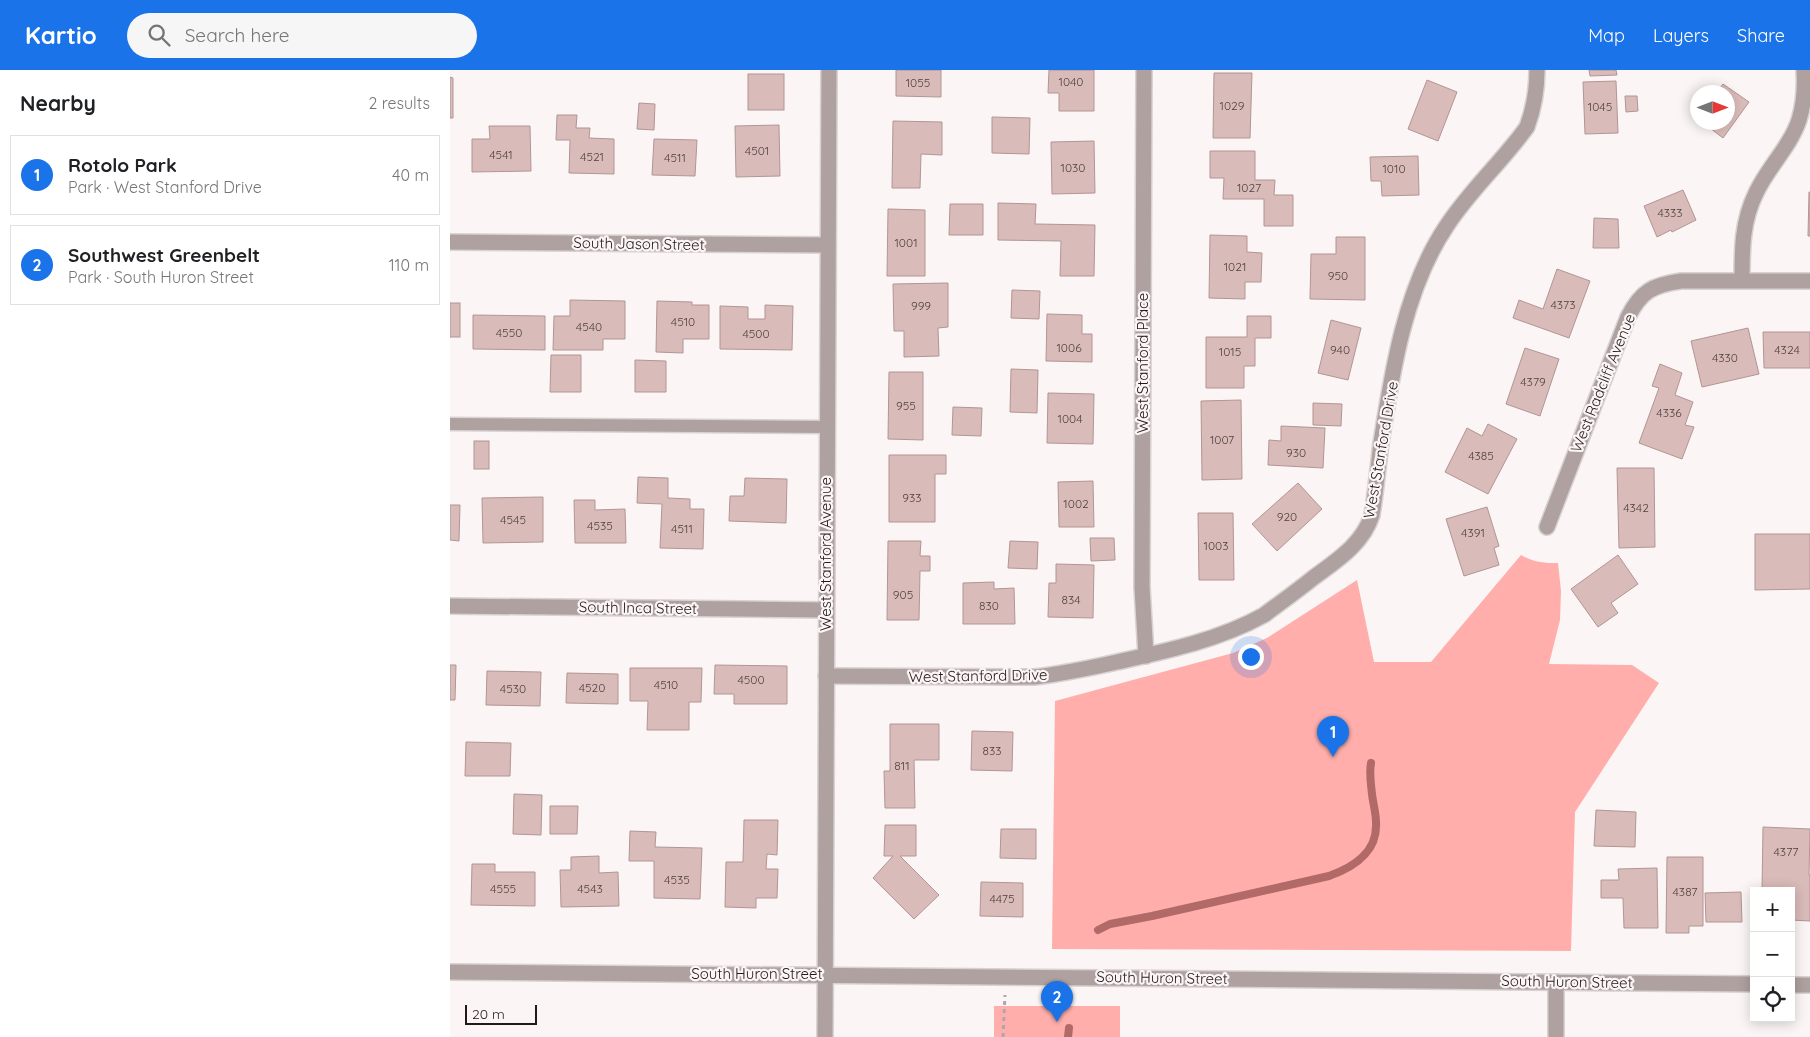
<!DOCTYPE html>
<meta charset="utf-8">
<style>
body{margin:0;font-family:Quicksand,sans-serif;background:#f6f6f6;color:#202124}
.controls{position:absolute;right:15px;bottom:15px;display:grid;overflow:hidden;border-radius:0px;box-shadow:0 2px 12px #0003}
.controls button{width:45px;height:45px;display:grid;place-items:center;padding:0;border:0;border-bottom:1px solid #e0e0e0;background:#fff;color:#202124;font:25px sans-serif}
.compass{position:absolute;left:1240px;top:15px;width:45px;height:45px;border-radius:50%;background:#fff;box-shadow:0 2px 12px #0003;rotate:90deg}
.scale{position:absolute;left:15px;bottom:12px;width:72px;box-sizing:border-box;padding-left:5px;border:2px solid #231918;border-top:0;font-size:14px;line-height:18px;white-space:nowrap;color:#231918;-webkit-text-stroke:4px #fbf5f5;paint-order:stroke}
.you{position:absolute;left:800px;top:586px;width:18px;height:18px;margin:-12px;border:4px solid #fff;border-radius:50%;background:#1a73e8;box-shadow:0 0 0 8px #1a73e833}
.badge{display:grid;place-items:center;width:32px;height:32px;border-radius:50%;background:#1a73e8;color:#fff;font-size:16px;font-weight:700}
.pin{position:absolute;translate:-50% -41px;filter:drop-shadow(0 1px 2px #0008)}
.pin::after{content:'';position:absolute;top:26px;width:18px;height:15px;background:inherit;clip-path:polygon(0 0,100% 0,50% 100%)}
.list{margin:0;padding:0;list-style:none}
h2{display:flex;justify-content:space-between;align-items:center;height:65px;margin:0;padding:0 20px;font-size:21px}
h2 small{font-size:16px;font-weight:400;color:#757577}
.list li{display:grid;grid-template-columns:32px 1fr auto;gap:15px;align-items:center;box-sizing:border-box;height:80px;margin:0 10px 10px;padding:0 10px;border:1px solid #e0e0e0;border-radius:0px}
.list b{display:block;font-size:19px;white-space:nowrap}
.list p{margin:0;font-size:16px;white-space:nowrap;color:#757577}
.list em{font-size:16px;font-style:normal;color:#757577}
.icon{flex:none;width:28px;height:28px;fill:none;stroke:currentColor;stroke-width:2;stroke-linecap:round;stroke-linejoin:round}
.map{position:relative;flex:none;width:1360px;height:967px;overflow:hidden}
header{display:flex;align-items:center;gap:30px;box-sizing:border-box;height:70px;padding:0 25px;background:#1a73e8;color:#fff}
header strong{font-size:24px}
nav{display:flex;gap:28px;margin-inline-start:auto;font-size:18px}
.search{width:350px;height:45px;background:#f6f6f6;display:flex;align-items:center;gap:12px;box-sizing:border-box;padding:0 18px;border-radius:28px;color:#757577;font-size:19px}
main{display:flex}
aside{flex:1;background:#fff}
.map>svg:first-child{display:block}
.green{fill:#ffaeab}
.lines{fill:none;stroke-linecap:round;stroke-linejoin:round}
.stream{stroke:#b16a68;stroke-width:8}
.building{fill:#d9bbb9;stroke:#b29594}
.lane-casing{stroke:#d8d2d2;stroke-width:15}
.street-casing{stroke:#d8d2d2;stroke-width:18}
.path{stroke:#afa7a7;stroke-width:3;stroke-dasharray:4 4;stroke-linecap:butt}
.lane{stroke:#aea1a0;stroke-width:12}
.street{stroke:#aea1a0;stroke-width:15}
.labels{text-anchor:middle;stroke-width:4.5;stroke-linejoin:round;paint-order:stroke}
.number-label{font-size:12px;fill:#504240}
.street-label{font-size:15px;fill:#231918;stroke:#fbf5f5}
</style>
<header>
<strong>Kartio</strong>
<div class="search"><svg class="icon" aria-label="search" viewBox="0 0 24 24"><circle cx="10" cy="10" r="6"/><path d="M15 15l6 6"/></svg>Search here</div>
<nav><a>Map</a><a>Layers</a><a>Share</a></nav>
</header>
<main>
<aside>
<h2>Nearby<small>2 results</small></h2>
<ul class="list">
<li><span class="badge">1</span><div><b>Rotolo Park</b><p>Park · West Stanford Drive</p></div><em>40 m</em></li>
<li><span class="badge">2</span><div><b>Southwest Greenbelt</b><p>Park · South Huron Street</p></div><em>110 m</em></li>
</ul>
</aside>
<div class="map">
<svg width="1360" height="967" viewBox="0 0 1360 967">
<rect width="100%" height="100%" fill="#fbf5f5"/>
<!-- green -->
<g class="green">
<path d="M 1071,485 C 1083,492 1094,493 1108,493 L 1111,521 L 1110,550 L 1099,594 L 1182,595 L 1209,613 L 1125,742 L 1121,881 L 602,879 L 605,631 L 783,583 L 817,568 L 907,510 L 924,592 L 981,592 Z"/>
<rect x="544" y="936" width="126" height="31"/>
</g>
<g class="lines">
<!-- stream -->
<g class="stream">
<path d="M 648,860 L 660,854 L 702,846 L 879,806 C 904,797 928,782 926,752 C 926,743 923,733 922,724 C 921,714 919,704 921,693"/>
<polyline points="618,967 619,958"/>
</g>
</g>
<!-- building -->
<g class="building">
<polygon points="446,0 491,0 491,27 446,26"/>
<polygon points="599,0 644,0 644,41 609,41 609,23 598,23"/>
<polygon points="1139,0 1166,0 1167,5 1140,6"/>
<polygon points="764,3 802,3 800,68 763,68"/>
<rect x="298" y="4" width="36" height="36"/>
<polygon points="0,7 3,8 3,48 0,48"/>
<polygon points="977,10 1007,22 988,71 958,59"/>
<polygon points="1166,11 1168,63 1135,64 1133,12"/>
<polygon points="1273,14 1299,32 1273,68 1252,52 1278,52 1278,22 1267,22"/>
<polygon points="1175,26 1187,26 1188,41 1176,42"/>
<polygon points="189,33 205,34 204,60 187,59"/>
<polygon points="107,45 127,45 126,58 140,58 139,68 164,69 164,104 119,103 120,70 106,70"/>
<polygon points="542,47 580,48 579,84 542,83"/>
<polygon points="443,51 492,52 492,85 471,84 470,118 442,118"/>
<polygon points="329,55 330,106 286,107 285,56"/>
<polygon points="39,56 80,56 81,101 22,102 22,69 40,69"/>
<polygon points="204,69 247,70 245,106 202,105"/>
<polygon points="644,71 645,123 602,124 601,72"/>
<polygon points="760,81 805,81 805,110 825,110 824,125 843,125 843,156 814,156 814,129 773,129 774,108 760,108"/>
<polygon points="968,86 969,125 932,126 931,111 921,111 920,87"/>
<polygon points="1233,120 1246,150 1222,162 1221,160 1207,167 1194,136"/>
<polygon points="1359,122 1360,122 1360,166 1358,166"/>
<polygon points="548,133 586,134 585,154 645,155 644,206 610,206 611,171 548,170"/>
<polygon points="500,134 533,134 533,165 499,165"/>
<polygon points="438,139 475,140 475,206 437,206"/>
<polygon points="1144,148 1168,149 1169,178 1143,178"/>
<polygon points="760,165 797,166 797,182 812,183 811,212 795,212 795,229 759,228"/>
<polygon points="886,167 915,167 915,230 860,229 861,184 886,184"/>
<polygon points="1107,199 1140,211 1119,268 1063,248 1069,230 1093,239"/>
<polygon points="498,213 498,257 488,258 489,286 454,287 454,261 444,261 443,214"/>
<polygon points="562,220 590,221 589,249 561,248"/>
<polygon points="120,230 175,231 175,269 153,269 153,280 103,280 104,246 120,246"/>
<polygon points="207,231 242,232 242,235 259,235 259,269 233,269 233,283 206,282"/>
<rect x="0" y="233" width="10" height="34"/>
<polygon points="315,235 343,236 342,280 270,279 270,236 298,237 298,249 315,249"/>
<polygon points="597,244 632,245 632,264 642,264 642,292 596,291"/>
<polygon points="23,245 95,246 95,280 23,279"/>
<polygon points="797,246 821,246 821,268 805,268 805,296 794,296 794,318 756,318 756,267 797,267"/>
<polygon points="881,250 911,258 898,310 868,303"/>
<polygon points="1298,258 1309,304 1252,317 1241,271"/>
<polygon points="1313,262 1360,262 1360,298 1314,298"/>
<polygon points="1075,278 1109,289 1090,346 1056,334"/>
<polygon points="101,285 131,285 131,322 100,322"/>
<polygon points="185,290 216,291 216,322 185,322"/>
<polygon points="1210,294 1232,303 1225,325 1243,332 1235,355 1244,357 1232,389 1189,373 1209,318 1202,316"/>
<polygon points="561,299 588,300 587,343 560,342"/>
<polygon points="439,302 473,302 473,370 438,369"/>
<polygon points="598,323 644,324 643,374 597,373"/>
<polygon points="791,330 792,409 752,410 751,331"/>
<polygon points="863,333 892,334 891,356 863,355"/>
<polygon points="503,337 532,338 531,366 502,365"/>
<polygon points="1038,354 1067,369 1038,424 995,402 1017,358 1032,366"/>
<polygon points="831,356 875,358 873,398 818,395 819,370 831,371"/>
<rect x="24" y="371" width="15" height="28"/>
<polygon points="439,385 496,385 496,404 485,404 485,452 439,452"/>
<polygon points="1167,398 1204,398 1205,477 1169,478"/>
<polygon points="188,407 218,408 218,428 240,429 240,439 254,439 253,479 210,478 212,434 187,433"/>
<polygon points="295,408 337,409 336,453 279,451 280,426 294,426"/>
<polygon points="643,411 644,457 609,457 608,412"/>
<polygon points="848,413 872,439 827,481 802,454"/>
<polygon points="93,427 93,472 33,473 32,428"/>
<polygon points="124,430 145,430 145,440 175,439 176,473 125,473"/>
<polygon points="0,435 10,435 9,471 0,470"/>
<polygon points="1037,437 1049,476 1044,478 1049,495 1014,506 996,449"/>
<polygon points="748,443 783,443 784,510 749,510"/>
<polygon points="1305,464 1360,464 1360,519 1305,520"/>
<polygon points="640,468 664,468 665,490 641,491"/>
<polygon points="438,471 471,471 470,486 480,486 480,501 470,501 469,550 437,550"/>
<polygon points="560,471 588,472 587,499 558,498"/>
<polygon points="1168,485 1188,514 1161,533 1168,543 1148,557 1121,519"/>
<polygon points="606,494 644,495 643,548 598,547 599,513 606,513"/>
<polygon points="544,512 544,519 564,518 565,554 513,554 513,513"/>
<polygon points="0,595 6,595 5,630 0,630"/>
<polygon points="265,595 337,596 337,634 284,634 284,624 264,624"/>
<polygon points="180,598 252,598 251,632 239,632 239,660 197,660 198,631 180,631"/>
<polygon points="37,601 91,602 90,636 36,635"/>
<polygon points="117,603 168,604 168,634 116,633"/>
<polygon points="440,654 489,654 489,690 464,690 465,738 435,738 434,701 440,701"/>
<polygon points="522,661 563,662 562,701 521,700"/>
<polygon points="16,672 61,673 60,706 15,706"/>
<polygon points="64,724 92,725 91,765 63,764"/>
<polygon points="100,736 128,736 127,764 100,764"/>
<polygon points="1146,740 1186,742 1185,777 1144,776"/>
<polygon points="294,750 328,750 327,785 317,784 316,799 328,799 327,828 306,828 306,838 275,837 276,792 293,792"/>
<polygon points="435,755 466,755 466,786 450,786 489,825 464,849 423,808 443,786 434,786"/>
<polygon points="1313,757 1360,759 1359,805 1360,805 1360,851 1341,850 1341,821 1312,821"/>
<polygon points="551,759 586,759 586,789 550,788"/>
<polygon points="180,761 206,762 205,777 252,778 250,829 204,828 204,791 179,791"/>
<polygon points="149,786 149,803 168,802 169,836 111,837 110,800 121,800 121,787"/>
<polygon points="1217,787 1253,787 1253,856 1239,856 1239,863 1216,863"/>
<polygon points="22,794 45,794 45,802 85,802 85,836 21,835"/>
<polygon points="1207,798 1208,858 1174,858 1173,828 1151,828 1151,810 1169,810 1168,799"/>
<polygon points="531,812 573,813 573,847 530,846"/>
<polygon points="1291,822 1292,852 1256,852 1255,823"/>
</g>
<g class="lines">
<!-- lane casing -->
<g class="lane-casing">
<polyline id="lane" points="0,354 377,357"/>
</g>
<!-- street casing -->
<g class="street-casing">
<g id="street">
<polyline points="694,0 692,517 696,586"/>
<polyline points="0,172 378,175"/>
<path d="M 1292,210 C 1292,179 1292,151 1306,123 C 1318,97 1340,77 1349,50 C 1354,34 1355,16 1354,0"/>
<path d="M 1097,457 L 1178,247 C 1191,221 1203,215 1231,211 L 1360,211"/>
<polyline points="0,536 376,540"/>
<path d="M 376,606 L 584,607 C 612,604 640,598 667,592 C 717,581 769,570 814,545 C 830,533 847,521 863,508 C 886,491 913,474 922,445 C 926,421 928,397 931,373 C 942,302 955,218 996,157 C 1019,121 1052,92 1077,57 C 1084,38 1087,20 1087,0"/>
<polyline points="0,902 1304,914"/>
<polyline points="1106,912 1106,967"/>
<polyline points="1341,915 1360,915"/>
<polyline points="375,967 379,0"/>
</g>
</g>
<!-- path -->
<polyline class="path" points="553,967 555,925"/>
<!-- lane -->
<use href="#lane" class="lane"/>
<!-- street -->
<use href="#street" class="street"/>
</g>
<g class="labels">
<!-- number labels -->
<g class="number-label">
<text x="621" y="16">1040</text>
<text x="468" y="17">1055</text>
<text x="782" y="40">1029</text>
<text x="1150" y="41">1045</text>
<text x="307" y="85">4501</text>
<text x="51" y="89">4541</text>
<text x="142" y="91">4521</text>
<text x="225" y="92">4511</text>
<text x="623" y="102">1030</text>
<text x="944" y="103">1010</text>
<text x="799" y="122">1027</text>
<text x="1220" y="147">4333</text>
<text x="456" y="177">1001</text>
<text x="785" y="201">1021</text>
<text x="888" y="210">950</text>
<text x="1113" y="239">4373</text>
<text x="471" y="240">999</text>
<text x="233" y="256">4510</text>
<text x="139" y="261">4540</text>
<text x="59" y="267">4550</text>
<text x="306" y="268">4500</text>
<text x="619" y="282">1006</text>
<text x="890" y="284">940</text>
<text x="1337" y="284">4324</text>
<text x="780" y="286">1015</text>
<text x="1275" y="292">4330</text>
<text x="1083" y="316">4379</text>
<text x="456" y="340">955</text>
<text x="1219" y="347">4336</text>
<text x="620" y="353">1004</text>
<text x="772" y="374">1007</text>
<text x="846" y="387">930</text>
<text x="1031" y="390">4385</text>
<text x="462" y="432">933</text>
<text x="626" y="438">1002</text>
<text x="1186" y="442">4342</text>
<text x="837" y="451">920</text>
<text x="63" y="454">4545</text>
<text x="150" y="460">4535</text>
<text x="232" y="463">4511</text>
<text x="1023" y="467">4391</text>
<text x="766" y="480">1003</text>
<text x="453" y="529">905</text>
<text x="621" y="534">834</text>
<text x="539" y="540">830</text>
<text x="301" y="614">4500</text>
<text x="216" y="619">4510</text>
<text x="142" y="622">4520</text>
<text x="63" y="623">4530</text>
<text x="542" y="685">833</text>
<text x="452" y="700">811</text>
<text x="1336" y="786">4377</text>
<text x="227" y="814">4535</text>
<text x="53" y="823">4555</text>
<text x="140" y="823">4543</text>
<text x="1235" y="826">4387</text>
<text x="552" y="833">4475</text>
</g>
<!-- street labels -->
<g class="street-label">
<text transform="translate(189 174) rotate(1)" y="5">South Jason Street</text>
<text transform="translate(693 293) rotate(-90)" y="5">West Stanford Place</text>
<text transform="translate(1153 313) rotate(-68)" y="5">West Radcliff Avenue</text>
<text transform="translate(931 380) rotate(-80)" y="5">West Stanford Drive</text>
<text transform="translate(376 484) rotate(-90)" y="5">West Stanford Avenue</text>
<text transform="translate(188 538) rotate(1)" y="5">South Inca Street</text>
<text transform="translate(528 606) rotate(-1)" y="5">West Stanford Drive</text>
<text x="307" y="909">South Huron Street</text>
<text transform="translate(712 908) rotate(1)" y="5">South Huron Street</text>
<text transform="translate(1117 912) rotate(1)" y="5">South Huron Street</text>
</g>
</g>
</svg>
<div class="controls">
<button>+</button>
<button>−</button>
<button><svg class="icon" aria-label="locate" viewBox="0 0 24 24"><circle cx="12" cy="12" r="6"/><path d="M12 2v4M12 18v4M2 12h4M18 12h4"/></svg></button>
</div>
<svg class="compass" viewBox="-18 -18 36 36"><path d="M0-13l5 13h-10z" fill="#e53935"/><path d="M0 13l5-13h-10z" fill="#757577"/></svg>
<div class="scale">20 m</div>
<div class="you"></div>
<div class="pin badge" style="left:883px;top:687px">1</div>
<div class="pin badge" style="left:607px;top:952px">2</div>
</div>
</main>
